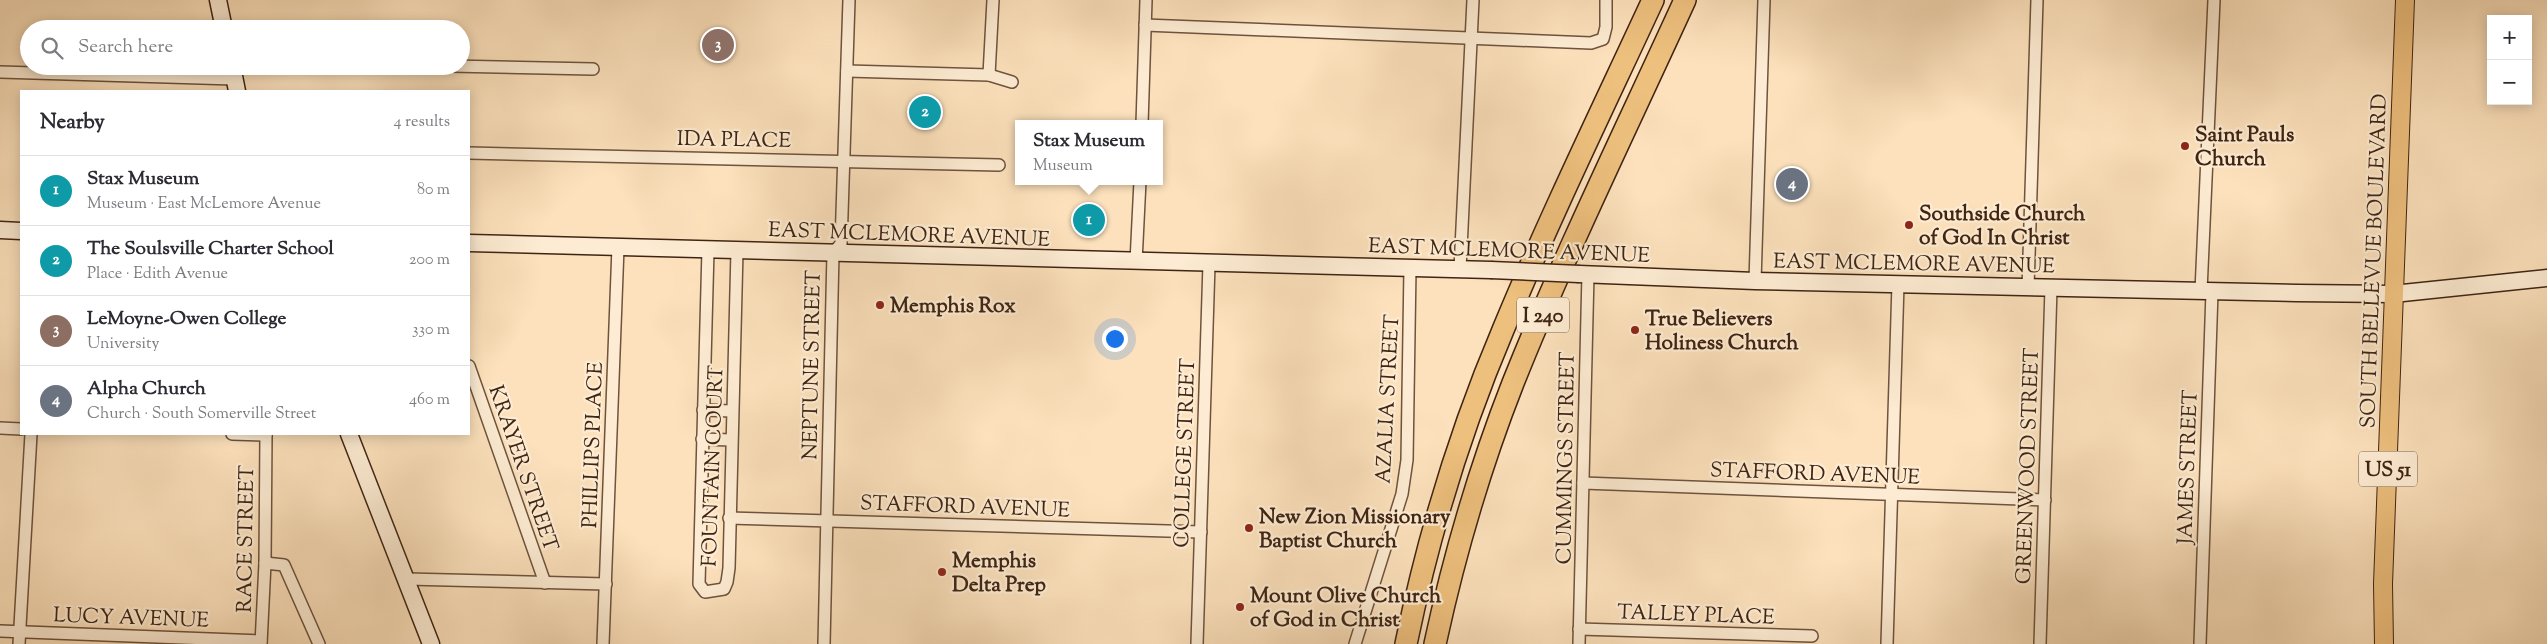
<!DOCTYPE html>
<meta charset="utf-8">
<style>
body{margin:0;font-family:"Sorts Mill Goudy",serif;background:#f2f2f3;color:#2b2b33}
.controls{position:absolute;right:15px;top:15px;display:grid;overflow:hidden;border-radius:0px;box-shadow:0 2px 12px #0003}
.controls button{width:45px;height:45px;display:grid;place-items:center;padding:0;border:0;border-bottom:1px solid #e1e1e2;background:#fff;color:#2b2b33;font:25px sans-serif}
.you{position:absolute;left:1114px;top:338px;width:18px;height:18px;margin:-12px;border:4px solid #fff;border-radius:50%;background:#1a73e8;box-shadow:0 0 0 8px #1a73e833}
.badge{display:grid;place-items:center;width:32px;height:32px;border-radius:50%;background:#db2777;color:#fff;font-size:16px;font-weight:700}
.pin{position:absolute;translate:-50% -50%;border:2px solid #fff;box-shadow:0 1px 5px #0006}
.popup{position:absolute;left:1015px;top:120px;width:148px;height:65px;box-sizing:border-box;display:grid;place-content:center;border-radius:0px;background:#fff;filter:drop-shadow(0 1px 4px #0005);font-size:16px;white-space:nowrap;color:#7c7c81}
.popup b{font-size:19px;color:#2b2b33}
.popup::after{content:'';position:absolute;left:50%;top:100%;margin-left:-10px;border:10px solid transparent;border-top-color:#fff}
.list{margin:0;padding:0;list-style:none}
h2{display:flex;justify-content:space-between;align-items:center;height:65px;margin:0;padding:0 20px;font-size:21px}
h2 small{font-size:16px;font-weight:400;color:#7c7c81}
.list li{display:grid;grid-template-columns:32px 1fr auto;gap:15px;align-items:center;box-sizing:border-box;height:70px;padding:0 20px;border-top:1px solid #e1e1e2}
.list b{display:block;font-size:19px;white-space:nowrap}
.list p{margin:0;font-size:16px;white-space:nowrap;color:#7c7c81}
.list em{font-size:16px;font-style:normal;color:#7c7c81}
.icon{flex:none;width:28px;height:28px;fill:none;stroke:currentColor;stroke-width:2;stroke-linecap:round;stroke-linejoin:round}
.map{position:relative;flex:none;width:2547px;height:644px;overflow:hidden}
.search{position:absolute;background:#fff;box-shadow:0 2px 12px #0003;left:20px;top:20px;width:450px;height:55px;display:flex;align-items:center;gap:12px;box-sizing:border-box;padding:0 18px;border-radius:28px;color:#7c7c81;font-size:19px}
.panel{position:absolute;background:#fff;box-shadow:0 2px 12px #0003;left:20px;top:90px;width:450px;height:345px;border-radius:0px}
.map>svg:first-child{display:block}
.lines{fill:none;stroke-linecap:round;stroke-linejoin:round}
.minor-casing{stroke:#6e533d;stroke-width:14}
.secondary-casing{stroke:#3f2413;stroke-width:19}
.primary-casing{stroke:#3f2413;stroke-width:20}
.motorway-casing{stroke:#3f2413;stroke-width:24}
.minor{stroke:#fdecd3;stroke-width:11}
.secondary{stroke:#fdecd3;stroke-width:16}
.primary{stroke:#eec07e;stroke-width:18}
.motorway{stroke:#eec07e;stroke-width:21}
.secondary-bridge-casing{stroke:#3f2413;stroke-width:19;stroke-linecap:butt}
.secondary-bridge{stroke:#fdecd3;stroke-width:16}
.poi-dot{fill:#8f2418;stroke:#fdecd3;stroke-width:2}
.labels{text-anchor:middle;stroke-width:4.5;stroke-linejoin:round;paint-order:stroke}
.shield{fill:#fdecd3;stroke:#78604d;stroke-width:1}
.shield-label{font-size:20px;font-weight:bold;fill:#3f2413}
.poi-label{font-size:21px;font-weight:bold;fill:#3f2413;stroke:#fdecd3;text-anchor:start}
.street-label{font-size:21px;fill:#3f2413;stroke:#fdecd3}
</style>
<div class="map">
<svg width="2547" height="644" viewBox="0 0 2547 644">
<rect width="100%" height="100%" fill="#fce1bc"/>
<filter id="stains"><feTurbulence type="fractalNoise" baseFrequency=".004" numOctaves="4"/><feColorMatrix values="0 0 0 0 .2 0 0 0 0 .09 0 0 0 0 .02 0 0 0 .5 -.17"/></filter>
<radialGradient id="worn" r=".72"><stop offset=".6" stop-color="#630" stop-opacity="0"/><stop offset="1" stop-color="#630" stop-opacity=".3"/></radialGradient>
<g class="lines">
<!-- minor casing -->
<g class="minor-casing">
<g id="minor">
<polyline points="1145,25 1591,43 1603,39 1606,27 1606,0"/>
<polyline points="451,66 593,69"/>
<polyline points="847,71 989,75 1012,82"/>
<polyline points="0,72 234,79"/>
<polyline points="989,75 993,0"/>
<polyline points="1142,124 1146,0"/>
<polyline points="469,153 999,165"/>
<polyline points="708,250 699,584 705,592 724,589 727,582 729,568 737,251"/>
<polyline points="1136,262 1140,181"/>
<polyline points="1460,269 1473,0"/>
<polyline points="1755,281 1764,0"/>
<polyline points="2028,288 2037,0"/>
<polyline points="2201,291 2214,0"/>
<polyline points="469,366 545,583"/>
<polyline points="703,410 732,411"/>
<polyline points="0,428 21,429"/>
<polyline points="232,434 266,435"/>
<polyline points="702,439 731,440"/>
<polyline points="1583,483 2045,500"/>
<polyline points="729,518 1201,532"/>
<polyline points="265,563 284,565 319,644"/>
<polyline points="407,579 606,584"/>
<polyline points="1579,629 1812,636"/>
<polyline points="0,631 261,641"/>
<polyline points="19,644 31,434"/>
<polyline points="261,644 265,563 266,434"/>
<polyline points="603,644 618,247"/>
<polyline points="824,644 833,253 841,244 849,0"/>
<polyline points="1197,644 1209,264"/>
<polyline points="1355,644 1402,494 1407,460 1410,268"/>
<polyline points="1579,644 1588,274"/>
<polyline points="1887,644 1898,284"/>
<polyline points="2040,644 2051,288"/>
<polyline points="2200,644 2212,292"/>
</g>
</g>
<!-- secondary casing -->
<g class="secondary-casing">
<g id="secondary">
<polyline points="218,0 224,29"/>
<polyline points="232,66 237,91"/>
<polyline points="0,230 21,231"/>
<polyline points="469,243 1491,270"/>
<polyline points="1579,274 1755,281 2297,293 2393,294 2547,278"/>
<polyline points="349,434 431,644"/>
</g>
</g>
<!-- primary casing -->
<g class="primary-casing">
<polyline id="primary" points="2384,644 2383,584 2405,0"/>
</g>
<!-- motorway casing -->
<g class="motorway-casing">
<g id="motorway">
<path d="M 1406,644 C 1428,537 1460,431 1503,330 C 1549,219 1602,110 1653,0"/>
<path d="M 1435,644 C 1454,556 1480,467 1513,383 C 1565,253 1627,127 1685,0"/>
</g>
</g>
<!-- minor -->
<use href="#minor" class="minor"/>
<!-- secondary -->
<use href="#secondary" class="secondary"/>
<!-- primary -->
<use href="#primary" class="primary"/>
<!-- motorway -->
<use href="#motorway" class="motorway"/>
<!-- secondary-bridge casing -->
<g class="secondary-bridge-casing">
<polyline id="secondary-bridge" points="1491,270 1579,274"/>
</g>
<!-- secondary-bridge -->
<use href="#secondary-bridge" class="secondary-bridge"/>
</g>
<!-- markers -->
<g class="poi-dot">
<circle cx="2185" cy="146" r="5"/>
<circle cx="1909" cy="225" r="5"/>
<circle cx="880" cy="305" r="5"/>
<circle cx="1635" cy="330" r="5"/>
<circle cx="1249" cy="528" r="5"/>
<circle cx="942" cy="572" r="5"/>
<circle cx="1240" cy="607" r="5"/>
</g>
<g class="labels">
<!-- shield labels -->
<g class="shield">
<rect x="1517" y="297.5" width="52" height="35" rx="4"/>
<rect x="2359" y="451.5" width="58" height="35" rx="4"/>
</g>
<g class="shield-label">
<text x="1543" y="322">I 240</text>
<text x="2388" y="476">US 51</text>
</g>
<!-- poi labels -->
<g class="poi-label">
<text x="2195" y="141">Saint Pauls<tspan x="2195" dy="24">Church</tspan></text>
<text x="1919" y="220">Southside Church<tspan x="1919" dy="24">of God In Christ</tspan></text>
<text x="890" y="312">Memphis Rox</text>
<text x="1645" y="325">True Believers<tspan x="1645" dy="24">Holiness Church</tspan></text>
<text x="1259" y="523">New Zion Missionary<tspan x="1259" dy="24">Baptist Church</tspan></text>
<text x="952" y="567">Memphis<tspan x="952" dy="24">Delta Prep</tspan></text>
<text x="1250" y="602">Mount Olive Church<tspan x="1250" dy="24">of God in Christ</tspan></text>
</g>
<!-- street labels -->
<g class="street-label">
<text transform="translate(734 139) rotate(1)" y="7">IDA PLACE</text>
<text transform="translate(909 234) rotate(2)" y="7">EAST MCLEMORE AVENUE</text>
<text transform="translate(1509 250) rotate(2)" y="7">EAST MCLEMORE AVENUE</text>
<text transform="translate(2373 261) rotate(-88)" y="7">SOUTH BELLEVUE BOULEVARD</text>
<text transform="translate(1914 263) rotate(1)" y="7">EAST MCLEMORE AVENUE</text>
<text transform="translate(811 365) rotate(-89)" y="7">NEPTUNE STREET</text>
<text transform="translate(1387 399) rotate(-87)" y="7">AZALIA STREET</text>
<text transform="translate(592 445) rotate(-88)" y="7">PHILLIPS PLACE</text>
<text transform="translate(1184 453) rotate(-88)" y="7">COLLEGE STREET</text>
<text transform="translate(1565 458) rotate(-89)" y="7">CUMMINGS STREET</text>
<text transform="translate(712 466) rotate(-88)" y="7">FOUNTAIN COURT</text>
<text transform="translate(2027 466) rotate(-88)" y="7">GREENWOOD STREET</text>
<text transform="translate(2187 467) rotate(-88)" y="7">JAMES STREET</text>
<text transform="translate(524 468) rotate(71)" y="7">KRAYER STREET</text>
<text transform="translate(1815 473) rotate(2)" y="7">STAFFORD AVENUE</text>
<text transform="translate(965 506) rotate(2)" y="7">STAFFORD AVENUE</text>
<text transform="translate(245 539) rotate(-89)" y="7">RACE STREET</text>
<text transform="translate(1696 614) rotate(2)" y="7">TALLEY PLACE</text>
<text transform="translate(131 617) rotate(2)" y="7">LUCY AVENUE</text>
</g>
</g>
<rect width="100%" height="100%" filter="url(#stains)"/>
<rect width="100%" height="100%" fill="url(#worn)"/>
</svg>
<div class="controls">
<button>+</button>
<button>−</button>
</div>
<div class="you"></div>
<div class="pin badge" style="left:1089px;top:220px;background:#0f9aa8">1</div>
<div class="popup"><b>Stax Museum</b>Museum</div>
<div class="pin badge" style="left:925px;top:112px;background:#0f9aa8">2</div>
<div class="pin badge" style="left:718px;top:45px;background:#8d6e63">3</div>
<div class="pin badge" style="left:1792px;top:184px;background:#6b7280">4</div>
<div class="search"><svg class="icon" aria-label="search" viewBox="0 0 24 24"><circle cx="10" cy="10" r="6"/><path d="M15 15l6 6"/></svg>Search here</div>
<section class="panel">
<h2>Nearby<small>4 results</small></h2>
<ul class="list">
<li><span class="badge" style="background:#0f9aa8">1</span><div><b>Stax Museum</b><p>Museum · East McLemore Avenue</p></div><em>80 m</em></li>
<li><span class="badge" style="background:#0f9aa8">2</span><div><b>The Soulsville Charter School</b><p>Place · Edith Avenue</p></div><em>200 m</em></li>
<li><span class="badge" style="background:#8d6e63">3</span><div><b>LeMoyne-Owen College</b><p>University</p></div><em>330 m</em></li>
<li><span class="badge" style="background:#6b7280">4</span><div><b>Alpha Church</b><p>Church · South Somerville Street</p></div><em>460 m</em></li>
</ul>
</section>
</div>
